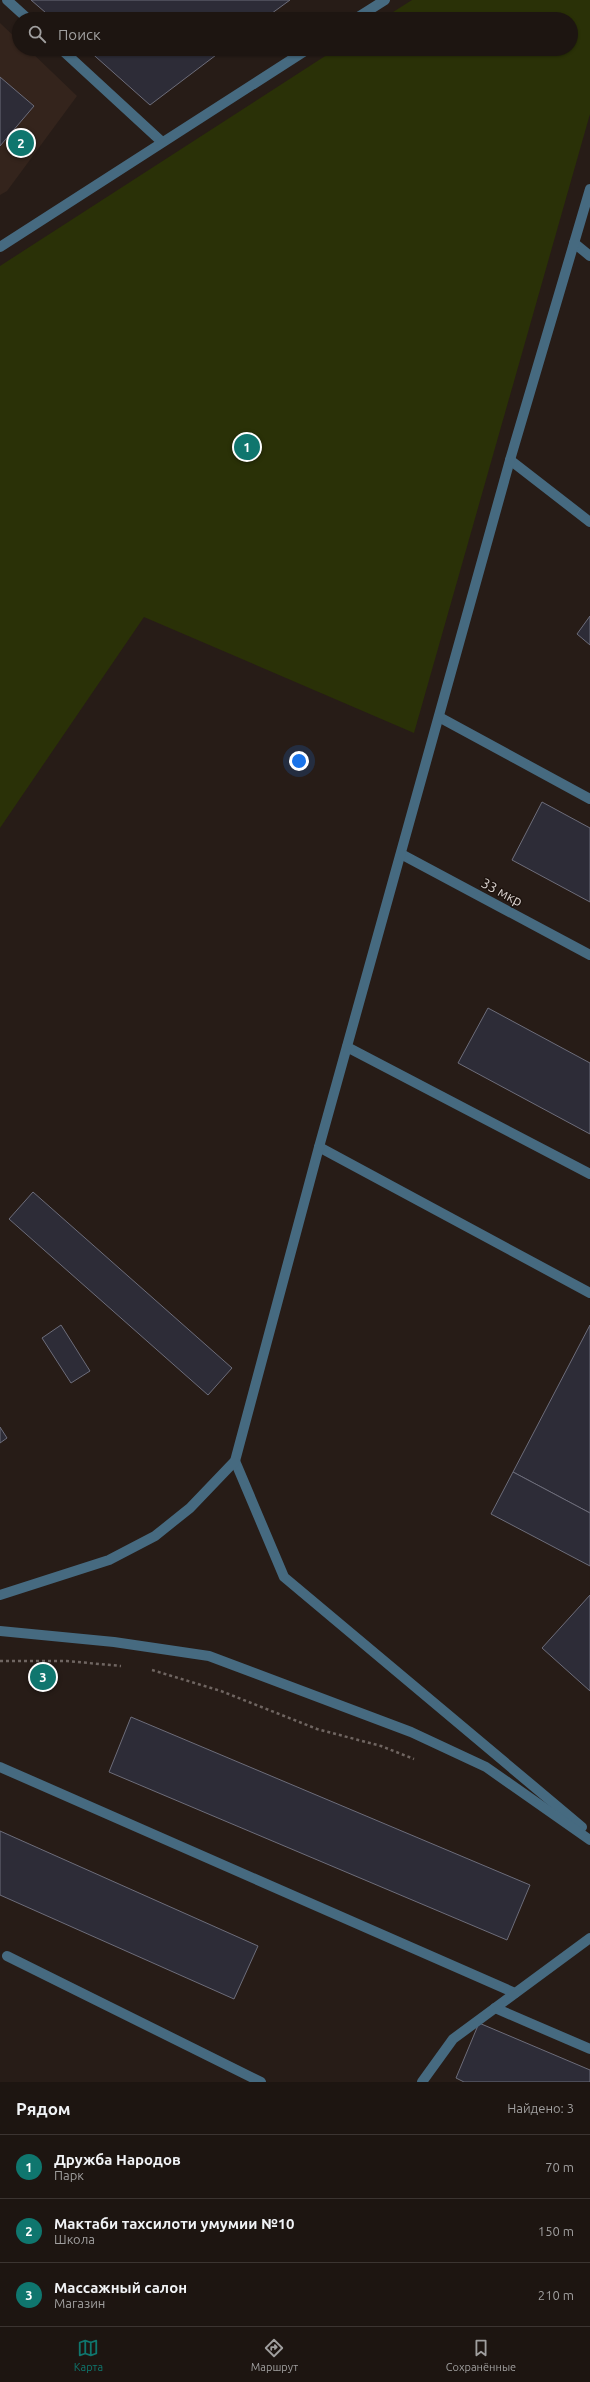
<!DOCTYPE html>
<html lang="ru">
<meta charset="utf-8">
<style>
body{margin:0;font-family:Ubuntu,sans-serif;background:#251e1a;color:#f1f3f6}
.you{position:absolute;left:299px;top:761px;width:14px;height:14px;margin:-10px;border:3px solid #fff;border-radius:50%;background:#1a73e8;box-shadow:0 0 0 6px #1a73e833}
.badge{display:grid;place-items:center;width:26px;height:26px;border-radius:50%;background:#0f766e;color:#fff;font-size:13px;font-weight:700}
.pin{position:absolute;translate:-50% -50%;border:2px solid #fff;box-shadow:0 1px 4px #0006}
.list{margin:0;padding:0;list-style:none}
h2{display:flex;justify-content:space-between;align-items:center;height:52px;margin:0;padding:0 16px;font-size:17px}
h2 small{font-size:13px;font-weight:400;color:#a09f9f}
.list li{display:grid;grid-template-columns:26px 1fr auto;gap:12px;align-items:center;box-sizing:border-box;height:64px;padding:0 16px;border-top:1px solid #3b3431}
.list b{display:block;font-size:15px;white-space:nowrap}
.list p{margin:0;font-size:13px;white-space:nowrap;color:#a09f9f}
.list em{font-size:13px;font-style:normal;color:#a09f9f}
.icon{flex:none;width:22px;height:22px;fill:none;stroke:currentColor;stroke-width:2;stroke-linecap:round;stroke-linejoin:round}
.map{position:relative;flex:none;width:590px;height:2082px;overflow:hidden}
.search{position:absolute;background:#1d1511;box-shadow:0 1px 3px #0004;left:12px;right:12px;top:12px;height:44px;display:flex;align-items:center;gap:10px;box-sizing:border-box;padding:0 14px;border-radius:22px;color:#a09f9f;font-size:15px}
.sheet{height:244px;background:#1d1511}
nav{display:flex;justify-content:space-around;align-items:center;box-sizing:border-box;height:56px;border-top:1px solid #3b3431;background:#1d1511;font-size:11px;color:#a09f9f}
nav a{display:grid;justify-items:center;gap:2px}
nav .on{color:#0f766e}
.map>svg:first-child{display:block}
.built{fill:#34241c}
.green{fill:#2a3107}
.building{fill:#2d2c37;stroke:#6d6d7a}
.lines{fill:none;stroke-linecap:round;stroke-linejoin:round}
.path{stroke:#6f6561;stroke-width:2.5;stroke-dasharray:3 3;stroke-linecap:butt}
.minor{stroke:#466a80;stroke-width:10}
.labels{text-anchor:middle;stroke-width:3;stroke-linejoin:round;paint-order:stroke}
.street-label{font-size:14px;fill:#dcd4d1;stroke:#1d130e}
</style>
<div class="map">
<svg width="590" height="2082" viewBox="0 0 590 2082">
<rect width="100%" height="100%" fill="#271c17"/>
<!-- built -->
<polygon class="built" points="0,23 19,41 19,49 28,49 77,96 7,191 0,195"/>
<!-- green -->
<polygon class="green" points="412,0 590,0 590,114 414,733 144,617 0,828 0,266 336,49 571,49 571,19 382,19"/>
<!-- building -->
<g class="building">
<polygon points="31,0 290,0 264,19 53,19"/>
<polygon points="87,49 224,49 150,105"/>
<polygon points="0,77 34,106 0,146"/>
<polygon points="590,616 590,645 577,634"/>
<polygon points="542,802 590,828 590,902 512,860"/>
<polygon points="488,1008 590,1063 590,1134 458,1063"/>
<polygon points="33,1192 232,1368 208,1395 9,1219"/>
<polygon points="61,1325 90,1371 71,1383 42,1338"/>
<polygon points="590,1325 590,1513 513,1472"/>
<polygon points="0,1427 7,1438 0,1443"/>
<polygon points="513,1472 590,1513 590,1566 491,1514"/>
<polygon points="590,1595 590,1691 542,1648"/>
<polygon points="131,1717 530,1885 507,1940 109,1772"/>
<polygon points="0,1831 258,1946 234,1999 0,1895"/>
<polygon points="479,2023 590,2070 590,2082 464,2082 456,2078"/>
</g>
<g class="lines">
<!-- path -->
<g class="path">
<polyline points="0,1661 67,1661 121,1666"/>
<polyline points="152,1670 221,1691 317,1729 381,1746 414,1759"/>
</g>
<!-- minor -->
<g class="minor">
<polyline points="7,0 28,19"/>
<polyline points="355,19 385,0"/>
<polyline points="61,49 162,142"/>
<polyline points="574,243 590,256"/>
<polyline points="0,247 308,49"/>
<polyline points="510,460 590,522"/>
<polyline points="439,717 590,799"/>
<polyline points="401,854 590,955"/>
<polyline points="347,1047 590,1174"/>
<polyline points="319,1147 590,1293"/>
<polyline points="235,1461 284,1577 582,1827"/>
<polyline points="0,1595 109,1560 155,1536 190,1508 235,1461 319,1147 510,460 590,189"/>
<polyline points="0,1631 114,1642 209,1656 411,1732 486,1767 590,1840"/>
<polyline points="0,1767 515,1993"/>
<polyline points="7,1956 261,2082"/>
<polyline points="495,2008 590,2049"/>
<polyline points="422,2082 453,2039 590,1938"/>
</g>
</g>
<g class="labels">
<!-- street labels -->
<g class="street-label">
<text transform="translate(502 892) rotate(28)" y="5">33 мкр</text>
</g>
</g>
</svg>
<div class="you"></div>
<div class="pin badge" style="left:247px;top:447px">1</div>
<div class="pin badge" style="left:21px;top:143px">2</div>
<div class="pin badge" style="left:43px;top:1677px">3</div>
<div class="search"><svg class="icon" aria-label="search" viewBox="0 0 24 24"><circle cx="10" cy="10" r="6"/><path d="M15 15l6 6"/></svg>Поиск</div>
</div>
<section class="sheet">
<h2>Рядом<small>Найдено: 3</small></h2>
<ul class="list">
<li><span class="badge">1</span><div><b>Дружба Народов</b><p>Парк</p></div><em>70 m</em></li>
<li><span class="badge">2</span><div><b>Мактаби тахсилоти умумии №10</b><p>Школа</p></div><em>150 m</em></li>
<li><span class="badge">3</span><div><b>Массажный салон</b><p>Магазин</p></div><em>210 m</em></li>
</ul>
</section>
<nav>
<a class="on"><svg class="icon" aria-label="map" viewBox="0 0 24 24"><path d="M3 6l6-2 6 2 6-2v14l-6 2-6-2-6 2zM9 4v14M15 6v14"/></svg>Карта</a>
<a><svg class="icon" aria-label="directions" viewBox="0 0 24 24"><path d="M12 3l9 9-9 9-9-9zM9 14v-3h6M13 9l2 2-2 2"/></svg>Маршрут</a>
<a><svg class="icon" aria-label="saved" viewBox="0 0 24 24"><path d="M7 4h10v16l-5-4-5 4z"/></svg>Сохранённые</a>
</nav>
